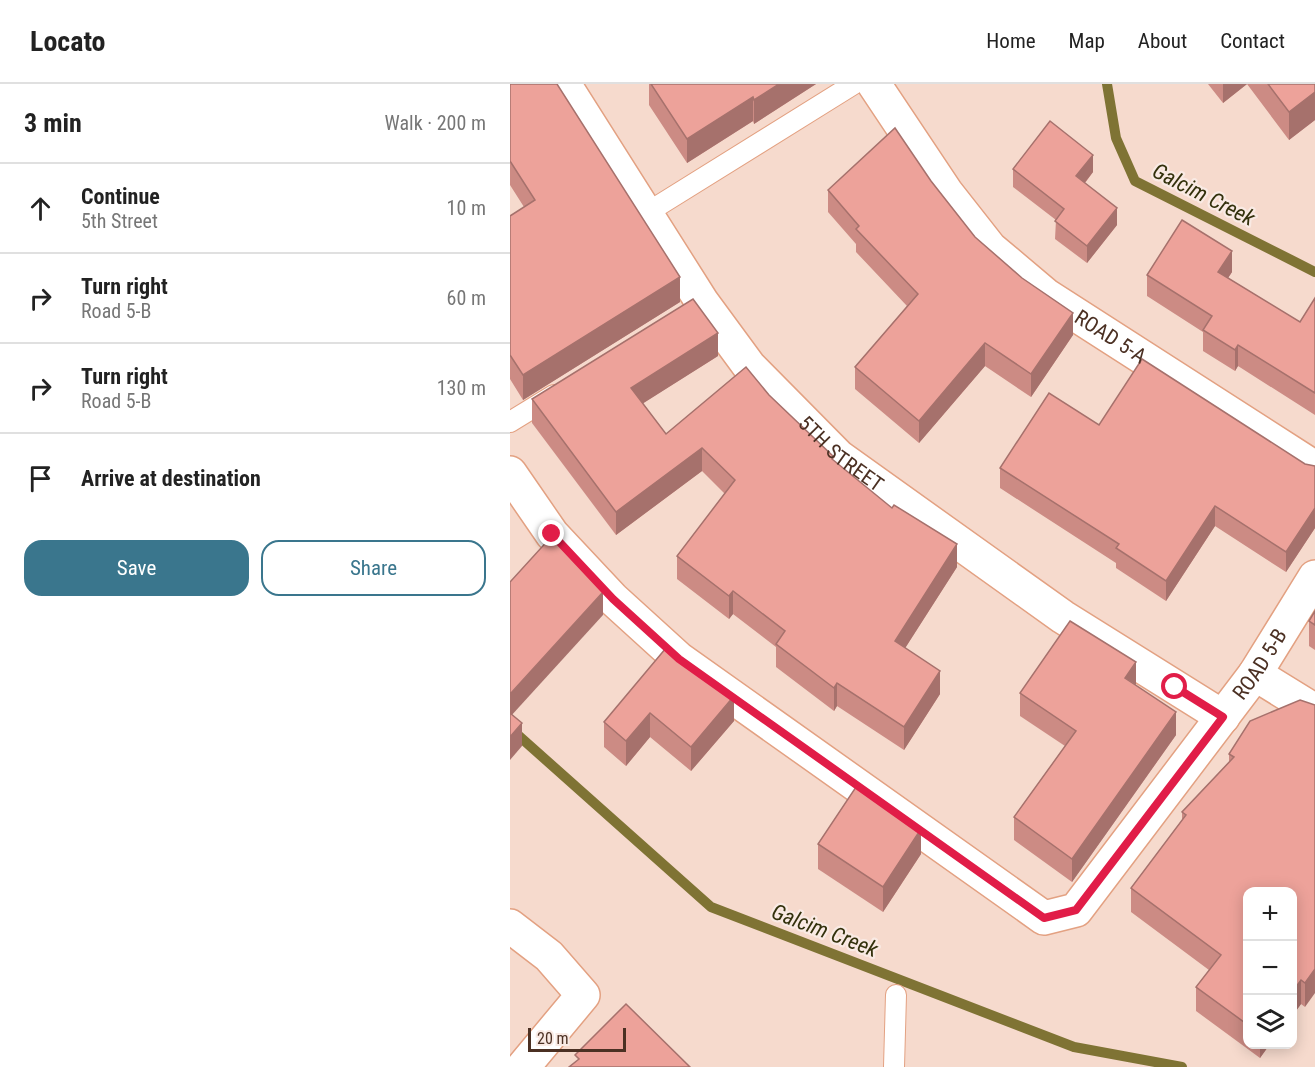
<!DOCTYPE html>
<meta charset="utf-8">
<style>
body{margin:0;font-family:"Roboto Condensed",sans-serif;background:#f2f2f2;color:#222}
.controls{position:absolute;right:18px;bottom:18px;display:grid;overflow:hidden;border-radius:12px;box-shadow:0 3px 15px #0003}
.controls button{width:54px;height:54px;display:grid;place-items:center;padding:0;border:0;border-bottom:2px solid #e0e0e0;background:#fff;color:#222;font:30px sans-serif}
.scale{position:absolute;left:18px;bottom:15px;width:98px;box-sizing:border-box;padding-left:6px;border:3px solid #4b3023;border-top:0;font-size:16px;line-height:21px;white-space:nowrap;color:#4b3023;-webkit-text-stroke:4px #f9eae4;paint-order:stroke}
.stop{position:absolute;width:18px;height:18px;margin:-14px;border:4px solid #e11d48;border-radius:50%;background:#fff}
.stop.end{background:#e11d48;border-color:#fff;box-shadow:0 2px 6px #0008}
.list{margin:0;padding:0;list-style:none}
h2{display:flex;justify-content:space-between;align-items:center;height:78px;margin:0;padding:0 24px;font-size:26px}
h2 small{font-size:20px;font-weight:400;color:#767676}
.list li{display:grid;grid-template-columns:39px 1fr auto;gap:18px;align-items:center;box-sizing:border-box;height:90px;padding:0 24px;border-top:2px solid #e0e0e0}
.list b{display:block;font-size:22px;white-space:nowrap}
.list p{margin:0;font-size:20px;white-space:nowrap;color:#767676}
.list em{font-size:20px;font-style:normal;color:#767676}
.actions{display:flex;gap:12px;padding:18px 24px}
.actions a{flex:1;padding:14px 0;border:2px solid #3a768d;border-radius:18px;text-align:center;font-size:21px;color:#3a768d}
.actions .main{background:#3a768d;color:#fff}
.icon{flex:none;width:33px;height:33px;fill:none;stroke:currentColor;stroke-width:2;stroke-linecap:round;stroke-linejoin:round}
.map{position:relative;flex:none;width:805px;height:983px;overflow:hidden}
header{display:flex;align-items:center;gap:36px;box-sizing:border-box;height:84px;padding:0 30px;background:#fff;border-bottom:2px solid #e0e0e0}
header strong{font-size:28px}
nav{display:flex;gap:33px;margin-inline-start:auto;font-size:21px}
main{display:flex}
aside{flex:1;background:#fff}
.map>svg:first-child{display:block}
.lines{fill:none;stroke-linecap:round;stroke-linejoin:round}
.stream{stroke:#7f7334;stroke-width:10}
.lane-casing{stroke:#e3a182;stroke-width:22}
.street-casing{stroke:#e3a182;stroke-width:36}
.lane{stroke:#fff;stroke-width:20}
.street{stroke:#fff;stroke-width:33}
.wall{fill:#cc8b84}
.shaded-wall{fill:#a6716c}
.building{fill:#eda29a;stroke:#a6716c;stroke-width:1.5}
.route{stroke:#e11d48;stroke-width:8}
.labels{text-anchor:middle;stroke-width:4.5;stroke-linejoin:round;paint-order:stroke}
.street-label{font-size:21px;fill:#4b3023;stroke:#f9eae4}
.water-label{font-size:22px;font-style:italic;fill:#33310c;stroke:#f9eae4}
</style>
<header>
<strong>Locato</strong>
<nav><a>Home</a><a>Map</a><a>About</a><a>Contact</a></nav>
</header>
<main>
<aside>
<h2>3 min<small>Walk · 200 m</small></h2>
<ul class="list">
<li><svg class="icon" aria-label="ahead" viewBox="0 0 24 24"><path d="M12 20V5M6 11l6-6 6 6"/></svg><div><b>Continue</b><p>5th Street</p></div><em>10 m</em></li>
<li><svg class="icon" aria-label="right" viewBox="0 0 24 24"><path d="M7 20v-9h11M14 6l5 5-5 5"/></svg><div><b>Turn right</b><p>Road 5-B</p></div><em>60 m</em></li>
<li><svg class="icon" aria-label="right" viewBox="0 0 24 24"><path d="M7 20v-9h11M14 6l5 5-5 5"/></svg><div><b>Turn right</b><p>Road 5-B</p></div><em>130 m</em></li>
<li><svg class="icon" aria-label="arrive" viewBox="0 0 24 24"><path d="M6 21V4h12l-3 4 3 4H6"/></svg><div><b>Arrive at destination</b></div></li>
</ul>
<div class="actions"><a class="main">Save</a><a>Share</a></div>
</aside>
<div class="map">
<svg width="805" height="983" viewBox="0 0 805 983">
<rect width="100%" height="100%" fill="#f6dacd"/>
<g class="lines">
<!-- stream -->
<g class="stream">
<polyline points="597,0 606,54 625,97 805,188"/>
<polyline points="0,644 201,823 564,963 672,983"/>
</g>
<!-- lane casing -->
<g class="lane-casing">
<g id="lane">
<polyline points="135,130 344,0"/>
<polyline points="0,338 44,311"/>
<polyline points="384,983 386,911"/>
</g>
</g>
<!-- street casing -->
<g class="street-casing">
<g id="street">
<path id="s1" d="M 54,0 L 192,218 L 239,282 L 329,373 L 553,533 L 713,633"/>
<path id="s2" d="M 364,0 L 436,108 L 480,164 L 537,212 L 805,384"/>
<path id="s3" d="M 0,389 L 42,450 L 103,515 L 169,575 L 534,834 L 566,826 L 745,590 L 805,493"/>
<polyline points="745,590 805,627"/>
<polyline points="0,842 39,872 73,911 13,983"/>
</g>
</g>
<!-- lane -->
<use href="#lane" class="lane"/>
<!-- street -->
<use href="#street" class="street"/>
</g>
<!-- wall -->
<g class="wall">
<polygon points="0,0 170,218 13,316 0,295 0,132 14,123 0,101"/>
<polygon points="139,0 306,0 244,40 243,37 177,79 139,21"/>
<polygon points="698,0 805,0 805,36 779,56 737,0 713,19"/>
<polygon points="503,85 583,88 575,99 607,141 577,179 545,155 546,136 503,103"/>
<polygon points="421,97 465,153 563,251 521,313 475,282 409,359 345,305 345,283 397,222 346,168 346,160 318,128 318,106"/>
<polygon points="722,188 718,194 790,238 805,214 805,331 728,282 725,287 693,267 693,248 637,212 637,191"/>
<polygon points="208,272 133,319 156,350 259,311 324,377 447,483 395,564 430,610 394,666 327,622 324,627 266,583 266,563 223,530 219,535 167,495 167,472 215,410 192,387 106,451 22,339 22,315"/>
<polygon points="589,341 805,382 805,444 776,488 705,442 656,517 606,484 606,479 490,404 490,384"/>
<polygon points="805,527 805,566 799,562 799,537"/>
<polygon points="156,564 224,637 181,687 140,653 116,682 94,663 94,638"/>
<polygon points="626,601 666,651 562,798 504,756 504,733 555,662 510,632 510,609"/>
<polygon points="804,622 795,923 791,920 783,931 783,807 738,807 738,960 760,960 750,974 686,927 686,903 699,886 621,828 621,804 672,736 672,728 719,678 719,670"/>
<polygon points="308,760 411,770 373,828 308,785"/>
</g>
<!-- shaded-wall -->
<g class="shaded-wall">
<polygon points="269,0 306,0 244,40 244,16"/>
<polygon points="713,0 737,0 713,19"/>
<polygon points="805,8 805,36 779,56 779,28"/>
<polygon points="243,13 243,37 177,79 177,55"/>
<polygon points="583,71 583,88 566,110 566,92"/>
<polygon points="607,124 607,141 577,179 577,162"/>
<polygon points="722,167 722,188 708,209 708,188"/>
<polygon points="170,193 170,218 13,316 13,291"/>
<polygon points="563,229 563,251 521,313 521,290"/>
<polygon points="208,249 208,272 121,327 121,304"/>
<polygon points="475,259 475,282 409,359 409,337"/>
<polygon points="728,261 728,282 725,287 725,266"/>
<polygon points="192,364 192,387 106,451 106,428"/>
<polygon points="705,422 705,442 656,517 656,497"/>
<polygon points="805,424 805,444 776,488 776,468"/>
<polygon points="447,460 447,483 385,580 385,557"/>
<polygon points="223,507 223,530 219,535 219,512"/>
<polygon points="93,508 93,531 0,633 0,610"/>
<polygon points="626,578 626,601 615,594"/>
<polygon points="430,587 430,610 394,666 394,643"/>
<polygon points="327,599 327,622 324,627 324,604"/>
<polygon points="224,612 224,637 181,687 181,663"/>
<polygon points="666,628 666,651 562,798 562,775"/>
<polygon points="140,629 140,653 116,682 116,657"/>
<polygon points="12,639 12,662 0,676 0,653"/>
<polygon points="411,745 411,770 373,828 373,803"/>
<polygon points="805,885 805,909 795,923 795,899"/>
<polygon points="791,896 791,920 783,931 783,907"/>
<polygon points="750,960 760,960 750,974"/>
</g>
<!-- building -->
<g class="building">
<polygon points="0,0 47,0 170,193 13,291 0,271 0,132 25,116 0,77"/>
<polygon points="141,0 269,0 244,16 243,13 177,55"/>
<polygon points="758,0 805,0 805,8 779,28"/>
<polygon points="540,37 583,71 566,92 607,124 577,162 545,137 554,125 503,85"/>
<polygon points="385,44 421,97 465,153 512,194 563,229 521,290 475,259 409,337 345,283 408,210 346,145 349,142 318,106"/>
<polygon points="672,136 722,167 708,188 790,238 805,214 805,309 728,261 725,266 693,246 702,232 637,191"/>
<polygon points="183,215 208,249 121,304 156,350 236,283 259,311 324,373 322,375 382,424 384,421 447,460 385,557 430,587 394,643 327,599 324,604 266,560 275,547 223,507 219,512 167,472 225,396 192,364 106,428 22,315"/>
<polygon points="632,275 795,380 805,382 805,424 776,468 705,422 656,497 606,464 609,460 490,384 539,309 589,341"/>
<polygon points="41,453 93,508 0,610 0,498"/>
<polygon points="805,527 805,541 799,537"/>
<polygon points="560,537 626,578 615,594 666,628 562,775 504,733 566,647 510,609"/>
<polygon points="156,564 224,612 181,663 140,629 116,657 94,638"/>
<polygon points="790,616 805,621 805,885 795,899 791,896 783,907 783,807 738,807 738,941 686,903 711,871 621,804 676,731 672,728 724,673 719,670 740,637"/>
<polygon points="0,629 12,639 0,653"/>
<polygon points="348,700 411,745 373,803 308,760"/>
<polygon points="116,920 180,983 59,983 69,975 65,971"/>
</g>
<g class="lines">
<!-- route -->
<polyline class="route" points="42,450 103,515 169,575 534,834 566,826 713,633 665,603"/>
</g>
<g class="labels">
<!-- street labels -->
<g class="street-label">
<text dy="7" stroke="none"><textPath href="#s2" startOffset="351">ROAD 5-A</textPath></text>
<text dy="7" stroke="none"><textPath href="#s1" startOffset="465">5TH STREET</textPath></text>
<text dy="7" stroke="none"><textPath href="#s3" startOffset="1040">ROAD 5-B</textPath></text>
</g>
<!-- water labels -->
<g class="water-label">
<text transform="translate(694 110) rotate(27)" y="8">Galcim Creek</text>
<text transform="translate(315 846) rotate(21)" y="8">Galcim Creek</text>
</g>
</g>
</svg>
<div class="controls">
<button>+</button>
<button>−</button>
<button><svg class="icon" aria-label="layers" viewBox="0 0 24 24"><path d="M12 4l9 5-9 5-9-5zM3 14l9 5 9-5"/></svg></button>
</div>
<div class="scale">20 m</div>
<div class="stop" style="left:665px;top:603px"></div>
<div class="stop end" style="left:42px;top:450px"></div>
</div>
</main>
